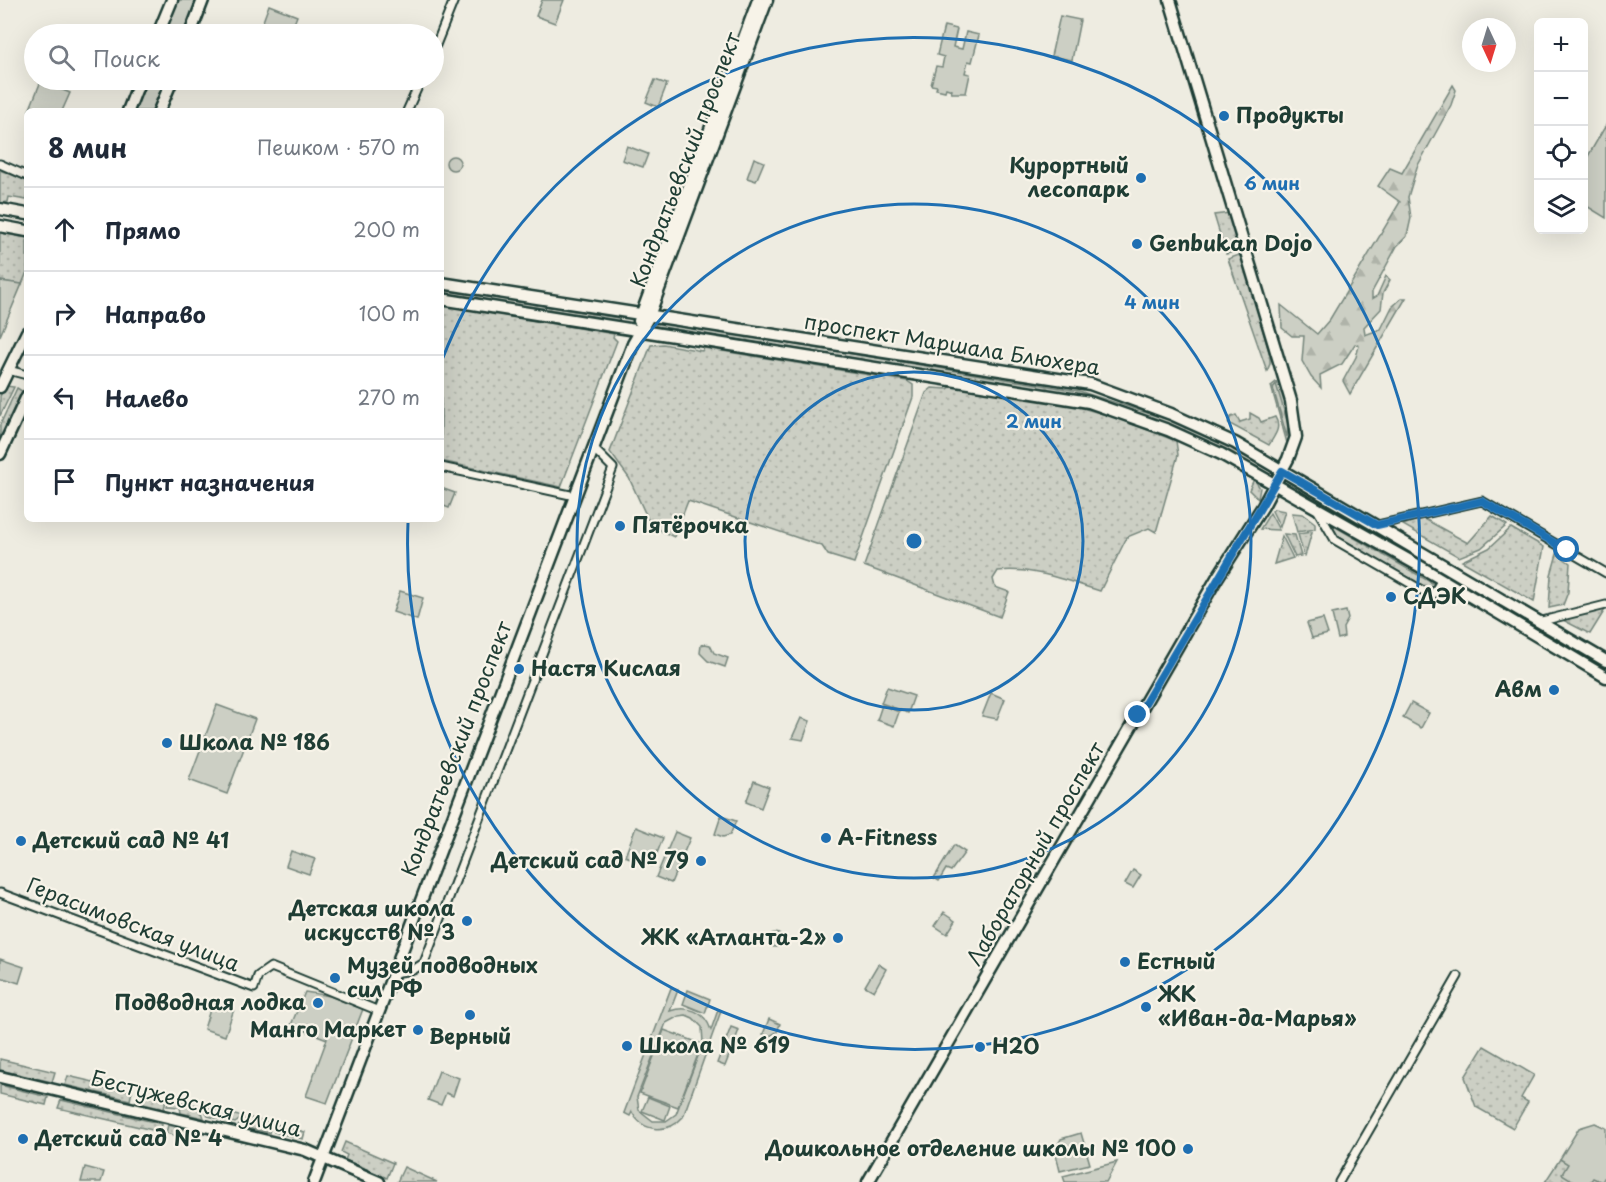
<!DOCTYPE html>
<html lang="ru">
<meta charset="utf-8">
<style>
body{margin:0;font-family:"Playpen Sans",sans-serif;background:#f2f2f3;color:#1f2937}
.controls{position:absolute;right:18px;top:18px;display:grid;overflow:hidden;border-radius:9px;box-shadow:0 6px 24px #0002}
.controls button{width:54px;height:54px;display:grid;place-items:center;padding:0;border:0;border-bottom:2px solid #e0e1e3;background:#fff;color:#1f2937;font:30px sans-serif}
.compass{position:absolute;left:1462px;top:18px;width:54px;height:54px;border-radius:50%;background:#fff;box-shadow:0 6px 24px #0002;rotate:176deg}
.stop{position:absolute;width:18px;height:18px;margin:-14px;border:4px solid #1f6fb2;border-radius:50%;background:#fff}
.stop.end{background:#1f6fb2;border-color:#fff;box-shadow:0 2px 6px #0008}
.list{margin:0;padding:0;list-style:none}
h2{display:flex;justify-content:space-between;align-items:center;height:78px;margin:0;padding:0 24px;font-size:26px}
h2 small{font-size:20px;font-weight:400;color:#747a83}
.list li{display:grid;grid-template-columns:39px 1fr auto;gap:18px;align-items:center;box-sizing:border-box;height:84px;padding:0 24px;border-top:2px solid #e0e1e3}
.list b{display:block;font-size:22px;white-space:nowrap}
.list em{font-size:20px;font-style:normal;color:#747a83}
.icon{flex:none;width:33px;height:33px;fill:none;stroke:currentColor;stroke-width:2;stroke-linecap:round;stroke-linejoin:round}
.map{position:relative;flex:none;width:1606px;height:1182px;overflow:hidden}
.search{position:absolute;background:#fff;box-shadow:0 6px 24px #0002;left:24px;top:24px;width:420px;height:66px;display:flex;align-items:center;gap:15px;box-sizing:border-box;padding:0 21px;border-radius:33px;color:#747a83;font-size:22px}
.panel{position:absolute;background:#fff;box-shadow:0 6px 24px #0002;left:24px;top:108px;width:420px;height:414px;border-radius:9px}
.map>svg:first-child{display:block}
.grass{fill:url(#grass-dots);stroke:#76867c;stroke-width:1.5}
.forest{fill:url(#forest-firs);stroke:#76867c;stroke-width:1.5}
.park{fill:#cccfc4;stroke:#76867c;stroke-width:1.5;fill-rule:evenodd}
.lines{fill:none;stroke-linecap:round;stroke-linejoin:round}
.street-casing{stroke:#1f3d34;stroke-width:11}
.secondary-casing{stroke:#1f3d34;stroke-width:15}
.primary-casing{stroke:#1f3d34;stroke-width:15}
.street{stroke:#f7f3e8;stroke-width:7}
.secondary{stroke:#f7f3e8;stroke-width:10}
.primary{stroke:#f7f3e8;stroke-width:10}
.route{stroke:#1f6fb2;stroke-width:8}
.ring{fill:none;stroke:#1f6fb2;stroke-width:3}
.poi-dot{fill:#1f6fb2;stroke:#f7f3e8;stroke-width:2}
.labels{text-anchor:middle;stroke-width:4.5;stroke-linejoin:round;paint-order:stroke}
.poi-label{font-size:21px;font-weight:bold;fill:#1f3d34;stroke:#f7f3e8;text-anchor:start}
.street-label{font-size:21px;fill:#1f3d34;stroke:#f7f3e8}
.centre{fill:#1f6fb2;stroke:#f7f3e8;stroke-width:3}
.ring-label{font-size:18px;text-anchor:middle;font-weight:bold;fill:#1f6fb2;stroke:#f7f3e8;stroke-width:4.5;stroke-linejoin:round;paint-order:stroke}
</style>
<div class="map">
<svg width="1606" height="1182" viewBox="0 0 1606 1182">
<defs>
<pattern id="grass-dots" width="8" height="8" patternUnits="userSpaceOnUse" patternTransform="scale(1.5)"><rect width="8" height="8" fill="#cccfc4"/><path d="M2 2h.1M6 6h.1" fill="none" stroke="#afb3a9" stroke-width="1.8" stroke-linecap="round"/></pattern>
<pattern id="forest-firs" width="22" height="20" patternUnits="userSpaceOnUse" patternTransform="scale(1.5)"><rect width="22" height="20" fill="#cccfc4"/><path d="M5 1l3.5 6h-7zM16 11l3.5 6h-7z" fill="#afb3a9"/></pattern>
</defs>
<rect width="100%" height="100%" fill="#eeece1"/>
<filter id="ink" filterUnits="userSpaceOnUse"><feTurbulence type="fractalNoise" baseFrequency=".0167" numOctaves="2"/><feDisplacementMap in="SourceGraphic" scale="12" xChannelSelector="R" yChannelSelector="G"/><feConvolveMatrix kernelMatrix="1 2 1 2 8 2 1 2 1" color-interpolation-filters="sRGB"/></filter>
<g filter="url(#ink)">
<!-- grass -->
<g class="grass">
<polygon points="0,170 27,181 27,200 9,197 8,202 0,203"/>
<polygon points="1230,213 1240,246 1238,251 1226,254 1214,215"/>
<polygon points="0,233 27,238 27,272 22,284 0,281"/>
<polygon points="1239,255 1242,258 1270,355 1270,364 1267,371 1228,259"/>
<polygon points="441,289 619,318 618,322 441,293"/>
<polygon points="441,305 614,334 613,337 617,341 561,487 441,461"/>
<polygon points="657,322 1079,391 1179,423 1220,442 1272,472 1269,474 1177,427 1078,395 655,326"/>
<polygon points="663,344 702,351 704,348 907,381 913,385 913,397 854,563 828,555 822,546 688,501 674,537 651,526 629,478 610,452 651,345"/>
<path d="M 1276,382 C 1285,391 1295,432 1287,443 L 1271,386 Z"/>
<polygon points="6,386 14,387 0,416 0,396"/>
<path d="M 952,386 L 1065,403 L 1117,418 L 1176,441 L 1178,455 L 1156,532 L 1149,528 L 1127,537 L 1100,591 C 1067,581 1033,567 998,571 L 993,579 L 995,587 L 1009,592 L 1000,617 L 864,566 L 926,393 L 932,388 L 948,389 Z"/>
<polygon points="17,388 25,393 0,446 0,425"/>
<path d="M 1250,413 L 1259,418 L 1261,422 L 1275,417 C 1282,428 1274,436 1269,445 L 1228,423 L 1231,417 L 1236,415 L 1240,422 L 1250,419 Z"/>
<polygon points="1254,479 1260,488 1258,499 1249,490"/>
<polygon points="1274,509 1285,511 1280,527 1272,511"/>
<polygon points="1270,513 1279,530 1278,530 1260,529"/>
<polygon points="1292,513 1303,514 1315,523 1315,529 1297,532"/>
<polygon points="1492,516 1507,525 1481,548 1459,557 1403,525 1423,518 1468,543"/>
<polygon points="1334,526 1432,583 1435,586 1429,590 1337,536 1332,528"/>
<polygon points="1511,528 1544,547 1534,602 1462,561 1489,548"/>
<polygon points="1312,532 1305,556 1304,556 1298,534"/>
<polygon points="1284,534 1295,535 1301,556 1295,557"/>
<polygon points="1282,536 1293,558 1274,564"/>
<polygon points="1557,554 1570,563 1568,592 1563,605 1549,608 1551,575"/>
<polygon points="1606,608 1590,634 1561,619"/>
<polygon points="1484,1046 1534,1075 1521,1098 1528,1102 1513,1128 1476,1107 1465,1077"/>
<polygon points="0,1059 55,1072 52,1082 0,1070"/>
<polygon points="68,1076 132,1091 130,1100 65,1085"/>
<polygon points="0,1085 48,1097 46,1105 0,1094"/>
<polygon points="146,1094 166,1098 164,1109 135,1102"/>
<polygon points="169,1099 200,1106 204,1118 181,1113 180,1107 167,1106"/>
<polygon points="61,1100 162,1124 161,1132 58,1108"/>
<polygon points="203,1107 243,1117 235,1123 208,1116"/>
<polygon points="246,1117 271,1123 269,1133 238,1126"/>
<polygon points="276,1124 305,1132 303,1139 274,1132"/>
<polygon points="168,1125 192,1131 180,1137 166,1133"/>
<polygon points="345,1142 393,1163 387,1178 345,1160 347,1155 341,1152"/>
<polygon points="1560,1159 1601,1182 1545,1182"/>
<polygon points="404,1167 437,1182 397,1182"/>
</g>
<!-- forest -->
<g class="forest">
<polygon points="1453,85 1456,90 1451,105 1417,167 1408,197 1411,218 1407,236 1397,246 1372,292 1372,299 1377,296 1386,276 1390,280 1383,293 1381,309 1364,327 1365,335 1381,329 1392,307 1402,298 1406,298 1350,394 1343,381 1356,357 1359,346 1355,344 1342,364 1320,375 1321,388 1311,377 1302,361 1304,336 1292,336 1282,328 1281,305 1317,334 1330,319 1400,202 1378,186 1390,168 1402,173"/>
<polygon points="1276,384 1288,424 1287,437 1273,388"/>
</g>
<!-- park -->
<g class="park">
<polygon points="176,0 199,0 185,34 163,34"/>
<polygon points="542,0 564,0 555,23 536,16"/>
<polygon points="269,5 297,16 290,34 262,24"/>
<polygon points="1060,16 1080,20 1072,60 1051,56"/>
<polygon points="944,26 957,29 953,47 962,49 966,32 979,35 972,62 968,61 965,73 970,74 966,93 951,93 952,90 946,88 945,91 936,89 937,86 931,85 936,66 942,67 944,57 937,55"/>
<polygon points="145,80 167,80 155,111 133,111"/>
<polygon points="655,80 667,84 658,107 646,102"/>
<polygon points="41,81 70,93 62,111 29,111"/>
<polygon points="1606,125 1606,218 1585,205 1584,163"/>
<polygon points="627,146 648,154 643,167 622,160"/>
<circle cx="453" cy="163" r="7"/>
<polygon points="754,158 764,162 756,181 747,178"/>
<polygon points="0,281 22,284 0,336"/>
<polygon points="441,488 455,493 449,508 441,505"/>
<polygon points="400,591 423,598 417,620 393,612"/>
<polygon points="1346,611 1348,619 1343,628 1344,637 1338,639 1332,614"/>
<polygon points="1323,619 1328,634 1312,638 1307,623"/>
<polygon points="705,644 710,645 714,653 728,658 725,667 708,661 700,653 701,645"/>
<polygon points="887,687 914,696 908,713 881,703"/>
<polygon points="991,693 1005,699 997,719 982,716"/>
<polygon points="1411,703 1429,713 1421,728 1403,718"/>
<polygon points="217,705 255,719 227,794 189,780"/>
<polygon points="882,705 899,712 894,726 877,720"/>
<polygon points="801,718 810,721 803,740 792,738"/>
<polygon points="754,781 769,787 761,808 746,802"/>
<polygon points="721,816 736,821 730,835 723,837 715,834"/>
<polygon points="636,827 663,838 652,866 625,856"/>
<polygon points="675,832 690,838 671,883 656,877"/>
<polygon points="954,845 965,852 951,871 946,869 939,881 934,878"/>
<polygon points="291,851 315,859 309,874 286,866"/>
<polygon points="1133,870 1141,875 1133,888 1125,884"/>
<polygon points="944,912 956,920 947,934 935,926"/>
<circle cx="775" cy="940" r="7"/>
<polygon points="0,959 24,967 19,983 0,977"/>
<polygon points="878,964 886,969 874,991 865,986"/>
<path d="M 671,988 L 678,990 L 670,1011 C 687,1005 705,1011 711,1030 L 718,1010 L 721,1011 L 683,1117 C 668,1134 643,1133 632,1112 L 630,1116 L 624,1113 ZM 686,1015 L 693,1018 L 702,1027 L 703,1043 L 676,1114 L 666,1121 L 653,1121 L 639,1110 L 637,1097 L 666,1023 L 679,1016 Z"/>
<polygon points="688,990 710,999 705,1013 683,1004"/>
<polygon points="305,992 330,996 363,1009 327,1103 306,1096 327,1039 291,1025"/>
<polygon points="212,1003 234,1009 225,1036 204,1029"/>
<polygon points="769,1019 780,1024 777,1032 770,1036 763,1034"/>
<polygon points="731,1027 739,1030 725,1066 717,1063"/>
<polygon points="664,1030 702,1044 678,1107 640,1093"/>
<polygon points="439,1071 459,1078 453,1096 446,1093 441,1105 428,1100"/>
<polygon points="648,1097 670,1106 665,1120 642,1111"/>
<polygon points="1595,1123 1606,1128 1606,1174 1602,1182 1593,1178 1590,1182 1575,1182 1562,1174 1568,1164 1560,1159 1579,1128"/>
<polygon points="1081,1133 1090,1164 1060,1171 1055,1150 1061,1139"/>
<polygon points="1117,1162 1106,1182 1065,1182 1063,1176"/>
<polygon points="85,1167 104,1172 101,1182 81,1182"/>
</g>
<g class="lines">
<!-- street casing -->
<g class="street-casing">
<g id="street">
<polyline points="434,50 454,0"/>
<polyline points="407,111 421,80"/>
<polyline points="0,164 27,176"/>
<polyline points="8,370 27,375"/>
<polyline points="441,467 575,496"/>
<polyline points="1318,511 1335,540 1432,596 1442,579"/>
<polyline points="1377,525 1482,501 1606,573"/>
<polyline points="1538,622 1606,605"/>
<polyline points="0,893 254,988 258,976 271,967 379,1011"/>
<polyline points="393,973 413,970 424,963 613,468 593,448"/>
<polyline points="1339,1182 1458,976"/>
</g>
</g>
<!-- secondary casing -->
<g class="secondary-casing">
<g id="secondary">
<polyline points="158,34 172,0"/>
<polyline points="190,34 203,0"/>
<polyline points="128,111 140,80"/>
<polyline points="159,111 172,80"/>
<polyline points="639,321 758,0"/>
<polyline points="0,387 27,332"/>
<polyline points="0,454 27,396"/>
<polyline points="0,1077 305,1150 379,1182"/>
<polyline points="314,1182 633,344 649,316 767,0"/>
<polyline points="868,1182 1217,578 1263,506 1288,459 1296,437 1291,401 1170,0"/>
</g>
</g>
<!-- primary casing -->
<g class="primary-casing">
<g id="primary">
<polyline points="0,209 27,214"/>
<polyline points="0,226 27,231"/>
<polyline points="441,283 1090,384 1171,414 1235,443 1606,661"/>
<polyline points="441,299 1089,402 1168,430 1221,454 1421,567 1606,677"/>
</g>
</g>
<!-- street -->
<use href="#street" class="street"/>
<!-- secondary -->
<use href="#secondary" class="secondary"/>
<!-- primary -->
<use href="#primary" class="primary"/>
</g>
</g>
<g class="lines" filter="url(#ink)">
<!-- route -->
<polyline class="route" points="1138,715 1282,471 1377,525 1482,501 1567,550"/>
</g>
<!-- distance rings -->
<g class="ring">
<circle cx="914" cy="541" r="169"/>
<circle cx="914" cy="541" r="337"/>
<path d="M442 360A506 506 0 1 1 408 523"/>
</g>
<!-- markers -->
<g class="poi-dot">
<circle cx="1224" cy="116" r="6"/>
<circle cx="1141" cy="178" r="6"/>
<circle cx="1137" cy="244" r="6"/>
<circle cx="620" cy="526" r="6"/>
<circle cx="1391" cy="597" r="6"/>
<circle cx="519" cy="669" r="6"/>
<circle cx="1554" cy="690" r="6"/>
<circle cx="167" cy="743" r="6"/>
<circle cx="826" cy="838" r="6"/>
<circle cx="21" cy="841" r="6"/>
<circle cx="701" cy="861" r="6"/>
<circle cx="467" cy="921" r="6"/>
<circle cx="838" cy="938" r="6"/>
<circle cx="1125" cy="962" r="6"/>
<circle cx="335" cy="978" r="6"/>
<circle cx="318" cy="1003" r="6"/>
<circle cx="1146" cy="1007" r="6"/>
<circle cx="470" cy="1015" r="6"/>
<circle cx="418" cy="1030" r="6"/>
<circle cx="627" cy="1046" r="6"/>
<circle cx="980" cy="1047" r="6"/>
<circle cx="23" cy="1139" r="6"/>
<circle cx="1188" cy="1149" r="6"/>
</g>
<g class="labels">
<!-- poi labels -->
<g class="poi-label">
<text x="1236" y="123">Продукты</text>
<text x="1129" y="173" text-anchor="end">Курортный<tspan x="1129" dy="24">лесопарк</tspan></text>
<text x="1149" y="251">Genbukan Dojo</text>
<text x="632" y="533">Пятёрочка</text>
<text x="1403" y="604">СДЭК</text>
<text x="531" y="676">Настя Кислая</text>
<text x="1542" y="697" text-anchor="end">Авм</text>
<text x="179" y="750">Школа № 186</text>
<text x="838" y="845">A-Fitness</text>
<text x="33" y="848">Детский сад № 41</text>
<text x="689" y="868" text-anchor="end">Детский сад № 79</text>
<text x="455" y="916" text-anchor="end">Детская школа<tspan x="455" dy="24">искусств № 3</tspan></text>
<text x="826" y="945" text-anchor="end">ЖК «Атланта-2»</text>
<text x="1137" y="969">Естный</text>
<text x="347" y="973">Музей подводных<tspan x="347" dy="24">сил РФ</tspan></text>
<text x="1158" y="1002">ЖК<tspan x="1158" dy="24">«Иван-да-Марья»</tspan></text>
<text x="306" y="1010" text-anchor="end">Подводная лодка</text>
<text x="406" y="1037" text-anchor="end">Манго Маркет</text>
<text x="470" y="1044" text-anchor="middle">Верный</text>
<text x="639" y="1053">Школа № 619</text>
<text x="992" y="1054">H2O</text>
<text x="35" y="1146">Детский сад № 4</text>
<text x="1176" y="1156" text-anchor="end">Дошкольное отделение школы № 100</text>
</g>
<!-- street labels -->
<g class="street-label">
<text transform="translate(686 160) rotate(-69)" y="7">Кондратьевский проспект</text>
<text transform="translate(952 345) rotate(9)" y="7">проспект Маршала Блюхера</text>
<text transform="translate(457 749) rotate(-69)" y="7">Кондратьевский проспект</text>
<text transform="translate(1036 854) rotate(-60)" y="7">Лабораторный проспект</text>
<text transform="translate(133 925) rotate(21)" y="7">Герасимовская улица</text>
<text transform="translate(196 1104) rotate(14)" y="7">Бестужевская улица</text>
</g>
</g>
<circle cx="914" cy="541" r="9" class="centre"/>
<g class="ring-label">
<text x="1272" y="190">6 мин</text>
<text x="1152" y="309">4 мин</text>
<text x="1034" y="428">2 мин</text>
</g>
</svg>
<div class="controls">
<button>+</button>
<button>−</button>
<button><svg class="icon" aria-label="locate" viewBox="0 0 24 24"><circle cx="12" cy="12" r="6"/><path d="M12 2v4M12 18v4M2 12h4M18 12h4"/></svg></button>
<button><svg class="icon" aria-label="layers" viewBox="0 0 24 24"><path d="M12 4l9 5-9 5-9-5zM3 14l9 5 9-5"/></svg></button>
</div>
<svg class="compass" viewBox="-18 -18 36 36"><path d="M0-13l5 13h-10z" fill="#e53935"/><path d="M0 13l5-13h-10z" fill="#747a83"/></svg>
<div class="stop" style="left:1567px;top:550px"></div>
<div class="stop end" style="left:1138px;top:715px"></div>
<div class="search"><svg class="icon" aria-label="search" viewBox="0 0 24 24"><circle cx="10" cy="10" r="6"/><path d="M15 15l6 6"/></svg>Поиск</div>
<section class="panel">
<h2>8 мин<small>Пешком · 570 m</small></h2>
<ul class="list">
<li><svg class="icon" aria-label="ahead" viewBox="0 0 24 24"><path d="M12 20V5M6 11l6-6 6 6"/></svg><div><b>Прямо</b></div><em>200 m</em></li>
<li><svg class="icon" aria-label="right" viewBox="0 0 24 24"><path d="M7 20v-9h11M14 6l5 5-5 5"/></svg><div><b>Направо</b></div><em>100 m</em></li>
<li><svg class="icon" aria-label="left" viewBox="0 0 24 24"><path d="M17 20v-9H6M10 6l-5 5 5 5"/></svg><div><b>Налево</b></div><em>270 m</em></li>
<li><svg class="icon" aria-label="arrive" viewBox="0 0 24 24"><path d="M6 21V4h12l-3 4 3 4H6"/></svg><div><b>Пункт назначения</b></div></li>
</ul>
</section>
</div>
